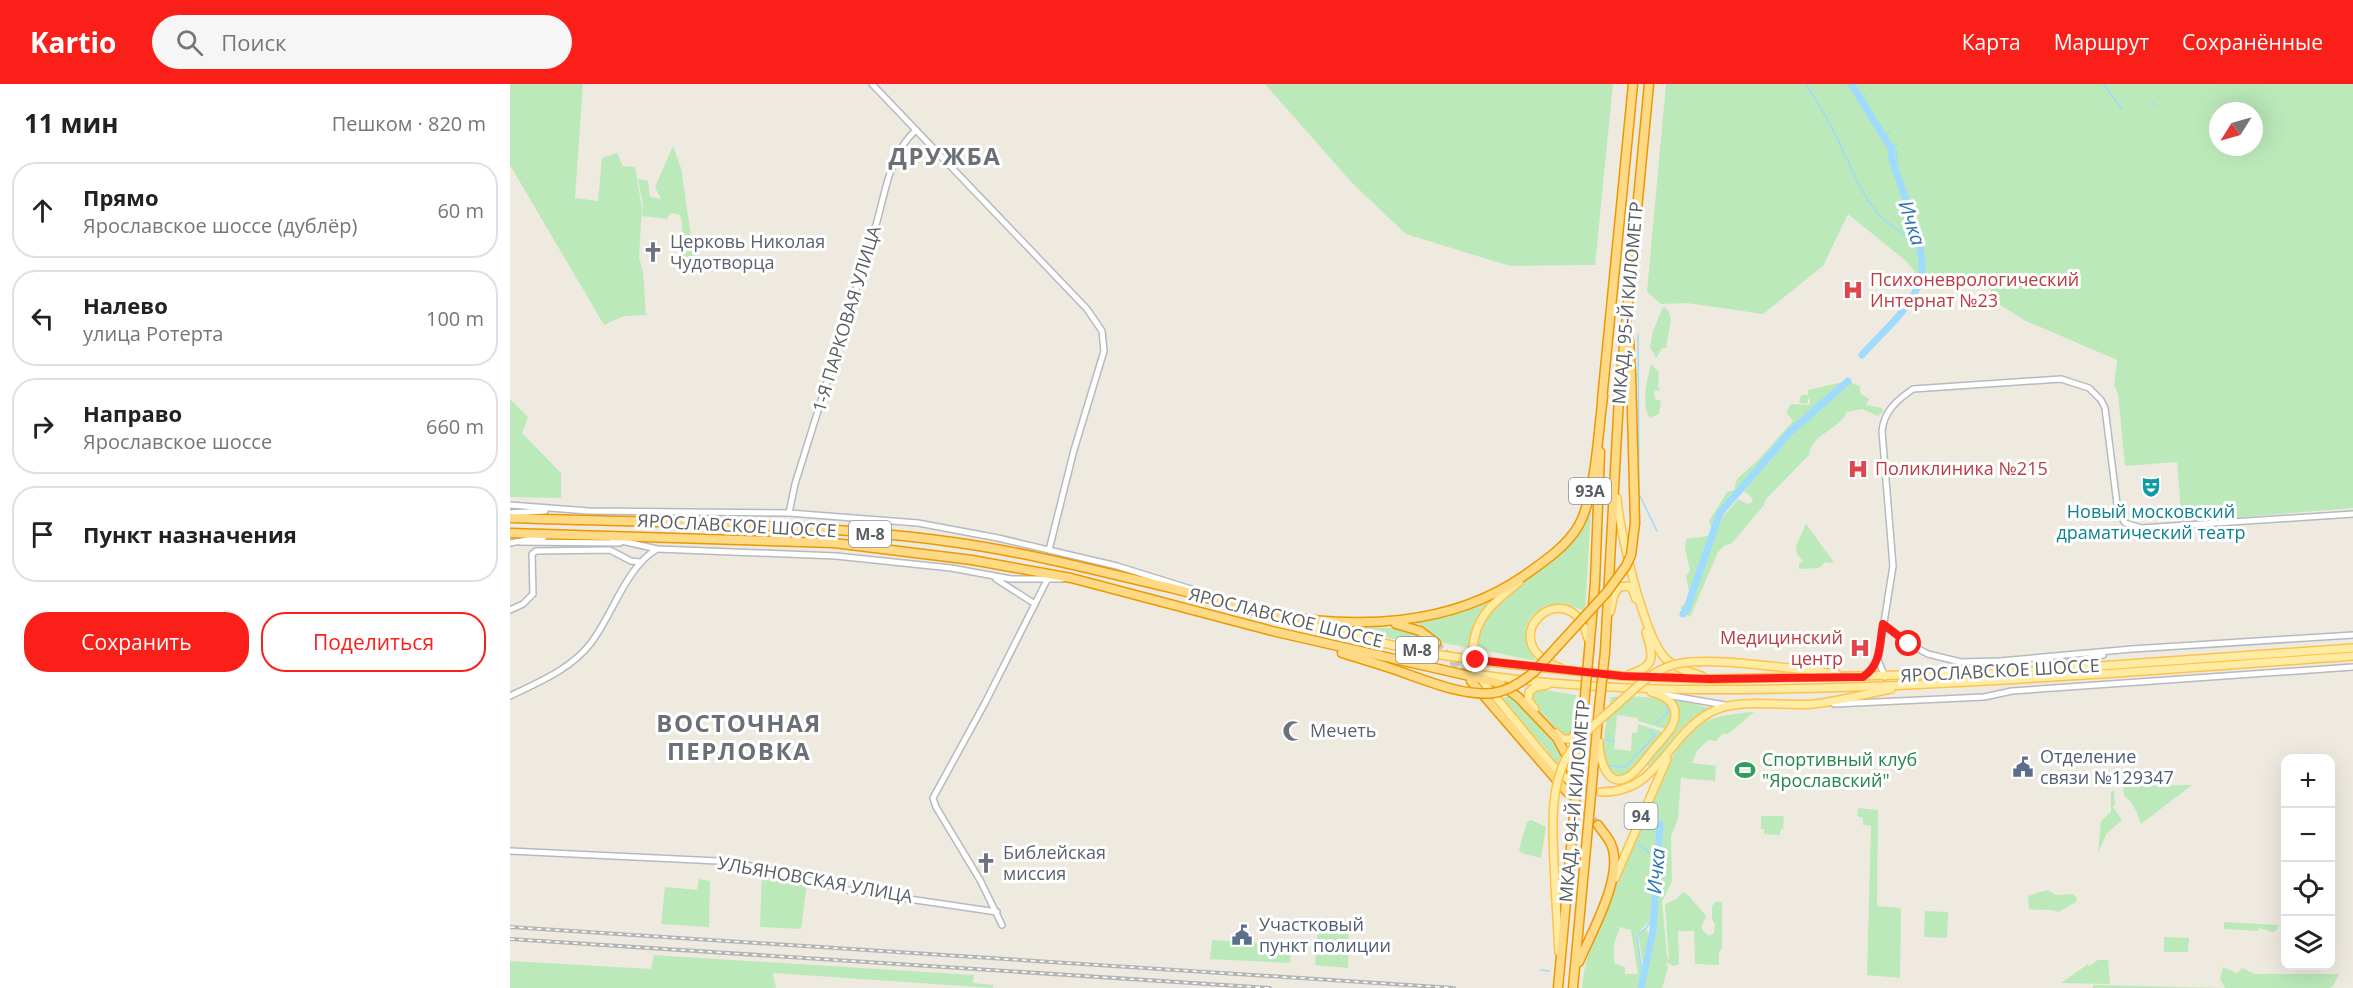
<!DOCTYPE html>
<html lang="ru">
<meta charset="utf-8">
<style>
body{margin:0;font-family:"Open Sans",sans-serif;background:#f6f6f6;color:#222}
.controls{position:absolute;right:18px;bottom:18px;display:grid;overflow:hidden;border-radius:12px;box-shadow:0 6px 24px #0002}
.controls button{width:54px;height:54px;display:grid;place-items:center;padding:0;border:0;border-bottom:2px solid #e0e0e0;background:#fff;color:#222;font:30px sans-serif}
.compass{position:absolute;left:1699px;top:18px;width:54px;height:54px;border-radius:50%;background:#fff;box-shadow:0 6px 24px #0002;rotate:233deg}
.stop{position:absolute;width:18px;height:18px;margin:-14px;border:4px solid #fb1f19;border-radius:50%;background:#fff}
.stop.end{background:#fb1f19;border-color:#fff;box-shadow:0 2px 6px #0008}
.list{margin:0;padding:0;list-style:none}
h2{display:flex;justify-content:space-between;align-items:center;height:78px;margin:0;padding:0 24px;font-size:26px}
h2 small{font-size:20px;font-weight:400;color:#767676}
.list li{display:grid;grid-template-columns:39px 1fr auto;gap:18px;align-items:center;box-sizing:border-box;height:96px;margin:0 12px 12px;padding:0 12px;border:2px solid #e0e0e0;border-radius:24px}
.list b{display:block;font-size:22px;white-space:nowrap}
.list p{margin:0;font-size:20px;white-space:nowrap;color:#767676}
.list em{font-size:20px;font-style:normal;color:#767676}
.actions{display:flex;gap:12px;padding:18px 24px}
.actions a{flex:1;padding:14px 0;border:2px solid #fb1f19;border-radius:24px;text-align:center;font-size:21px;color:#fb1f19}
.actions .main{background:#fb1f19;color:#fff}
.icon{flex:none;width:33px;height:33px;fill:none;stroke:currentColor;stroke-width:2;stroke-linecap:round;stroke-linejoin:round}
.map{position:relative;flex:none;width:1843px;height:904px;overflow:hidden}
header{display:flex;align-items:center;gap:36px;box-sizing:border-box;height:84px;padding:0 30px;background:#fb1f19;color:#fff}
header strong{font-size:28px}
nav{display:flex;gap:33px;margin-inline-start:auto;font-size:21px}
.search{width:420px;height:54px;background:#f6f6f6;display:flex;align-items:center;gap:15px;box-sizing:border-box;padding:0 21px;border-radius:33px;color:#767676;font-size:22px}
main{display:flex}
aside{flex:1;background:#fff}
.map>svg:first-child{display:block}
.green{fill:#bce9ba;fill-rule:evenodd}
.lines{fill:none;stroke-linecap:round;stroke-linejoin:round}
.stream{stroke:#9fdaff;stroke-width:1.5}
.river{stroke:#9fdaff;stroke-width:7}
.major-tunnel{stroke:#c9c7c1;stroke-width:7;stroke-dasharray:7 3.5;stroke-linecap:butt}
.highway-tunnel{stroke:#c9c7c1;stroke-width:8;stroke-dasharray:8 4;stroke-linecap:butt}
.minor-casing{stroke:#b6babf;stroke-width:8}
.major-casing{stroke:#ffc248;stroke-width:10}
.highway-casing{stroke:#ee9800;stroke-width:11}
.minor{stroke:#fff;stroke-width:5}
.major{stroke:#ffeca4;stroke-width:7}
.highway{stroke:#ffda86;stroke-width:8}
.rail-casing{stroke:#b3b4b4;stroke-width:4}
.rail{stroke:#fff;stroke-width:1.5;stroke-dasharray:4.5;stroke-linecap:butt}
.major-bridge-casing{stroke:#ffc248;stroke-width:10;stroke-linecap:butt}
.highway-bridge-casing{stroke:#ee9800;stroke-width:11;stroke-linecap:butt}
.major-bridge{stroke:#ffeca4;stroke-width:7}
.highway-bridge{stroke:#ffda86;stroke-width:8}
.route{stroke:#fb1f19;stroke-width:8}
.labels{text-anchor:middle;stroke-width:6;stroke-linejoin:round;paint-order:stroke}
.shield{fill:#fff;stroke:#8b8e92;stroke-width:1.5}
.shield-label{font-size:16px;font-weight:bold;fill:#595e63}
.worship-label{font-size:18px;fill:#5b616d;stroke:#fff;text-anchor:start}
.health-label{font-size:18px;fill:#be3a42;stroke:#fff;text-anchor:start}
.street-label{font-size:18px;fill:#595e63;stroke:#fff}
.culture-label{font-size:18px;fill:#0d838f;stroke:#fff}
.service-label{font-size:18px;fill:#4e5e75;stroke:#fff;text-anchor:start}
.leisure-label{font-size:18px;fill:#27864d;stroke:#fff;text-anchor:start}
.water-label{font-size:20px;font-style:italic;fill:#3076b2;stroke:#fff}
.district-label{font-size:24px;font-weight:bold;letter-spacing:1.5px;fill:#6a7075;stroke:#fff}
</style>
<header>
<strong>Kartio</strong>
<div class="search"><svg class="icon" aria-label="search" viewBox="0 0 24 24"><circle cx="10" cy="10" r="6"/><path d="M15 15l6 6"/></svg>Поиск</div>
<nav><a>Карта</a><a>Маршрут</a><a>Сохранённые</a></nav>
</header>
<main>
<aside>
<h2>11 мин<small>Пешком · 820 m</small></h2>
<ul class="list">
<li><svg class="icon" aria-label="ahead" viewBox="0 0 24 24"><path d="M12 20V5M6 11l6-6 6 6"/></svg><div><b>Прямо</b><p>Ярославское шоссе (дублёр)</p></div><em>60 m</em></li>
<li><svg class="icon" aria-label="left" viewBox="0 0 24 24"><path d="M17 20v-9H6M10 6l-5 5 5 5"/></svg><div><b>Налево</b><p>улица Ротерта</p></div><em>100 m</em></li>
<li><svg class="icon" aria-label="right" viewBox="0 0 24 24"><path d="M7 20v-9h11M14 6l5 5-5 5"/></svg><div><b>Направо</b><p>Ярославское шоссе</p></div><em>660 m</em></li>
<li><svg class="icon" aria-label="arrive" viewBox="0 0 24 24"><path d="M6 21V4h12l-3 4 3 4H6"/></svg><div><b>Пункт назначения</b></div></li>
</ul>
<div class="actions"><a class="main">Сохранить</a><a>Поделиться</a></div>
</aside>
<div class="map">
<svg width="1843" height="904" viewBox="0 0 1843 904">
<rect width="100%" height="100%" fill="#eeeae0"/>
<!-- green -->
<g class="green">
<polygon points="0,0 73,0 65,114 88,117 92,74 107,69 113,82 125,83 132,124 129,173 133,188 136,231 114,232 94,241 0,81"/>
<polygon points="755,0 1103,0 1085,181 1000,182 896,150 842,99"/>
<path d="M 1156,0 L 1843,0 L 1843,424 L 1672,438 L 1667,378 L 1615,382 L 1608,310 L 1604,301 L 1607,276 L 1516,237 L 1490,221 L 1478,203 L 1446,199 L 1414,199 L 1396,177 L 1338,130 L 1313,182 L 1253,230 L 1177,219 L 1151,220 L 1137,208 ZM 1708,27 L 1744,27 L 1744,63 L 1708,63 Z"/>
<polygon points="163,62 171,84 185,180 180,186 173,184 172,138 170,131 161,129 157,135 132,132 133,121 128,95 138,97 140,113 151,115 145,103"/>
<polygon points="1153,223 1158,226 1161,236 1156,264 1152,264 1146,274 1140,263 1143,247"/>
<path d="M 1141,280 L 1149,288 L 1148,303 L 1151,306 L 1144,307 L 1145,315 L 1151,317 L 1149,330 L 1140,334 C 1131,320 1137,296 1141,280 Z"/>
<polygon points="1333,298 1335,298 1278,348 1209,428 1176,523 1173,527 1170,524 1177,517 1179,508 1176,492 1180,487 1175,464 1176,455 1198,452 1201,444 1199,437 1217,408 1224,406 1227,395 1249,375 1283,337 1276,328 1281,320 1298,321 1300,319 1299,313 1297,320 1289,319 1291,311 1298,311 1298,306"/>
<path d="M 1339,298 L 1350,302 L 1350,309 L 1359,315 L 1356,321 L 1372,324 L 1373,328 L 1368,332 L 1352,325 L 1337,328 C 1329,346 1301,350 1299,371 L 1256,415 L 1254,421 L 1222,459 L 1214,462 L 1208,468 L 1180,533 L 1175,530 L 1210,436 L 1228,415 L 1238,420 L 1243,418 L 1241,413 L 1233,406 L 1281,350 Z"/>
<polygon points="0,315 18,333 12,349 51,389 51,414 0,413"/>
<path d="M 1081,426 L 1075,528 C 1036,507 996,537 1026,577 L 968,565 C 969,509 1043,488 1072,447 C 1076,441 1078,433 1081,426 Z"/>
<polygon points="1296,440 1323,477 1322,479 1315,478 1309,484 1289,485 1289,480 1293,477 1287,470 1286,462"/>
<polygon points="984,514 966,535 959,564 930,558 919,547 902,536"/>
<polygon points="818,542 890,544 912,553 910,560"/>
<polygon points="1028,605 1066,611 1064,649 1059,653 1053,652 1023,620 1021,610"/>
<polygon points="1000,612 1022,633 1051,668 1052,671 1047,681 1036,669 1038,667 999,624 998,620 995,622 988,615"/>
<path d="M 1101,613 C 1115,613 1166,608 1163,631 C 1163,635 1159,641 1158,645 L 1155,645 L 1128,637 L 1128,634 L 1107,631 L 1104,665 L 1121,667 L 1122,649 L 1127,649 L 1128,640 L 1151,647 L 1152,652 C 1142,664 1131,683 1118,691 C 1114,693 1109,694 1105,692 C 1084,682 1098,632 1101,613 Z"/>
<path d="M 1160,614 L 1199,624 C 1186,631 1175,640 1166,651 C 1144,678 1132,710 1090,705 C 1111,704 1124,697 1139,683 L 1135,679 C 1152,659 1178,639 1160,614 Z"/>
<path d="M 1244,628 L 1218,650 L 1212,650 L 1206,657 L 1198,656 L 1187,667 L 1182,679 L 1206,682 L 1205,697 L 1171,694 L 1168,735 L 1161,752 L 1162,797 L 1152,818 L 1157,872 L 1159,876 L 1155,820 L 1167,815 L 1173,808 L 1179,812 L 1196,832 L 1191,843 L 1194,848 L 1199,852 L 1204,849 L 1205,841 L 1202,835 L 1202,823 L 1205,818 L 1212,818 L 1212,864 L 1209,869 L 1209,881 L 1185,880 L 1184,847 L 1168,847 L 1169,880 L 1163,882 L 1156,878 L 1158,884 L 1152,904 L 1133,904 L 1146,848 L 1145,837 L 1142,834 L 1129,848 L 1136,845 L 1139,850 L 1134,887 L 1128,849 L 1126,851 L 1133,896 L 1131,904 L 1072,904 L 1074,888 L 1080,863 L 1154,688 C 1181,640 1190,632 1244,628 ZM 1110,843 L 1121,846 L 1128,890 L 1115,890 L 1115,883 L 1104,879 L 1104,860 Z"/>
<path d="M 1682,701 L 1631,740 C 1628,731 1622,715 1614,712 L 1613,702 Z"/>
<polygon points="1601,707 1604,707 1605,721 1603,723 1612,736 1597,749 1588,768 1591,737 1601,728"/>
<polygon points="1348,724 1368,726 1367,822 1391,824 1390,894 1357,891 1361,742 1353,741 1353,734 1347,732"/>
<polygon points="1251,732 1274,732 1273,745 1271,745 1270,751 1254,750 1254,745 1251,745"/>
<polygon points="1021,736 1036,743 1031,774 1011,769 1009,765 1017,738"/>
<polygon points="252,787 297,798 291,845 250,843"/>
<polygon points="189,795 200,797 199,843 151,840 155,803 187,806"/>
<path d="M 1538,806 L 1546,811 L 1563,810 L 1567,814 L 1566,818 L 1549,828 C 1539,824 1530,827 1519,825 L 1518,812 Z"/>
<polygon points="1415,827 1438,828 1437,854 1414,853"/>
<polygon points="1714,838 1768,841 1767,846 1763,848 1749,844 1748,847 1714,845"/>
<polygon points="808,841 839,845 838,884 805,881"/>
<polygon points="1654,853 1679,854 1678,868 1654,868"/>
<polygon points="702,856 781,861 780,879 700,875"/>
<polygon points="144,871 464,891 463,899 483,901 483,904 263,889 266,904 0,904 0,877 141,885"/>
<polygon points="1588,876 1598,876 1600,900 1551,899 1578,880 1579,882"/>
<polygon points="1713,883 1727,889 1732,884 1745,890 1829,890 1823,902 1820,904 1583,904 1583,901 1715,904 1710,895"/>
</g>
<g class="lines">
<!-- stream -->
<g class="stream">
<path d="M 1296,0 C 1311,23 1325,48 1336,73 C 1353,112 1366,139 1408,157"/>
<polyline points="1593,0 1612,25"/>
<polyline points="1342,1 1343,0"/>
<polyline points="1351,15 1356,11"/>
<polyline points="1641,18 1645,21"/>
<polyline points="1374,52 1380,48"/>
<polyline points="1381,64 1388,61"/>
<polyline points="1386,67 1388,80"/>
<polyline points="1128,250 1129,410 1147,447"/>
<polyline points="1146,639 1158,629 1156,619"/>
<polyline points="1095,656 1104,657"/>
<polyline points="1096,684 1100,682 1115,683 1144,653 1145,651 1139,646"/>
<path d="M 1128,761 C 1135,764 1140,771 1147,771"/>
<polyline points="1031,886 1039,887"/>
<polyline points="1133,896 1127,852 1137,843 1142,834"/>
</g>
<!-- river -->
<g class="river">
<path d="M 1341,0 L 1381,64 L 1382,76 C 1391,104 1418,167 1411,193 C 1403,224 1372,248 1352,271"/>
<polyline points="1173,530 1177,524 1210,429 1280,348 1338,297"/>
<polyline points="1131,904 1143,847 1150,740"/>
</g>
<!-- major-tunnel -->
<g class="major-tunnel">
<polyline points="963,566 966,583 972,595"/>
<polyline points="1062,699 1086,707"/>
</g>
<!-- highway-tunnel -->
<g class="highway-tunnel">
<polyline points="926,559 956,592"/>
<polyline points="1058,709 1088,741"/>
</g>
<!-- minor casing -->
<g class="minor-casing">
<g id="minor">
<polyline points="362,0 577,225 592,247 594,267 564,366 539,466"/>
<polyline points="0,421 79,427 279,429 408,439 488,454 607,482 697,510"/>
<polyline points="0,429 35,427"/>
<path d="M 279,429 L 285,400 C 311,317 337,234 363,151 C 375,115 377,72 406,46"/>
<polyline points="103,455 147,465 326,472 441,484 501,495 552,495"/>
<polyline points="10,458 110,459"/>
<polyline points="0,459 34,453"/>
<polyline points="486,495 525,520"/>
<polyline points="0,526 13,520 23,510 22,470 26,467 100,466 121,477 130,478"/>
<polyline points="1373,540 1399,560 1418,570 1451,578 1490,577 1622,565 1843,551"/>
<polyline points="1531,584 1593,571"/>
<polyline points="1354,593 1367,578"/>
<path d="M 1375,593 L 1368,576 L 1383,482 L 1372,347 C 1374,327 1387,316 1403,305 L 1551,295 L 1579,304 L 1591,316 L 1595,324 L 1608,428 L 1615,439 L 1631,444 L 1843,430"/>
<polyline points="1151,610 1215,621"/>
<path d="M 0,612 C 29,598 61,585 81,559 C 103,530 116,483 147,465"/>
<polyline points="1324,620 1474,613 1502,607 1843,583"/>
<polyline points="0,767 208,777 247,783 338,806 487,828"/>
<polyline points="492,841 470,796 426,723 423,714 475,619 537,496"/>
</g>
</g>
<!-- major casing -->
<g class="major-casing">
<g id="major">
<path d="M 1107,414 C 1109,446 1134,552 1155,574 C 1165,584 1179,588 1192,592"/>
<polyline points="1100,528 1104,511 1109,503 1118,502 1122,505 1126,515"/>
<polyline points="784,537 868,558 924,570 987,579 1112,592 1200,595 1491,589 1843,564"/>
<path d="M 963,566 C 964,533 985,517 1009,498"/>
<path d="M 1050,584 C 976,555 1061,484 1078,555"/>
<polyline points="1299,586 1327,590"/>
<path d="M 965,590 C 1091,609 1219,607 1345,603 C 1512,597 1677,584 1843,572"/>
<path d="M 1120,590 C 1147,582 1143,572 1136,548"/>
<polyline points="973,598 1041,680 1058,696"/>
<polyline points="1025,625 1018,616 1019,608 1025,603 1037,601"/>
<polyline points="1046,649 1053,655 1062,655 1070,639"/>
<path d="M 1089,658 C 1089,672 1096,706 1118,693 C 1128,687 1135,675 1143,666 C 1151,656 1165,644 1165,631 C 1166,618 1152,610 1141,608"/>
<path d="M 1091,708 C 1149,709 1156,652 1201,628 C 1229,613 1273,623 1304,620 C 1330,617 1355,610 1381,605"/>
<polyline points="1105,794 1157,675"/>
<polyline points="1045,801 1049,868"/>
</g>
</g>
<!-- highway casing -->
<g class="highway-casing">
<g id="highway">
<polyline points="1119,256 1121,290"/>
<polyline points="1092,316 1123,0"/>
<path d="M 0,434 C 147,439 295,438 442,458 C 516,468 588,487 661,504 C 693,512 725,523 757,529 C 844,546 941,543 1015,491 C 1035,477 1057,462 1069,441 C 1086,409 1088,349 1093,312"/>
<polyline points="0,449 324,459 462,476 561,494 762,547 977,596 990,600 1008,613 1047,654 1060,678 1065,710"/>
<polyline points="886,540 910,547 926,559"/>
<polyline points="1079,567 1085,499 1090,368"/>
<polyline points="1095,568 1109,314 1139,0"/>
<polyline points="832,569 874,582"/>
<polyline points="961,597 1058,709"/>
<path d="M 1069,878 C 1081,849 1115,791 1101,760 C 1098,753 1092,747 1088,741"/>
<polyline points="1048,904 1074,622"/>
<polyline points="1063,904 1089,624"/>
</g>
</g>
<!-- minor -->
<use href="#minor" class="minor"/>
<!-- major -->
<use href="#major" class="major"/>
<!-- highway -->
<use href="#highway" class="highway"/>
<!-- rail casing -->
<g class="rail-casing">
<g id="rail">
<polyline points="0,843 944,904"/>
<polyline points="0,855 760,904"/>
</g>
</g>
<!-- rail -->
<use href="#rail" class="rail"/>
<!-- major-bridge casing -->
<g class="major-bridge-casing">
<path id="major-bridge" d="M 1045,801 C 1044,760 1036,703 1060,668 C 1073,648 1094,633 1111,617 C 1129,601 1147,582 1172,579 C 1208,574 1262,583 1299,586"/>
</g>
<!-- highway-bridge casing -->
<g class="highway-bridge-casing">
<g id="highway-bridge">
<path d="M 874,582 C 906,592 950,613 983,609 C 999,607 1012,598 1024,588 L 1097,508 L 1116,482 L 1121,471 L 1125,439 L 1121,290"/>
<polyline points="1074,622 1079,567"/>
<polyline points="1089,624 1095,568"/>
</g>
</g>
<!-- major-bridge -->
<use href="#major-bridge" class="major-bridge"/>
<!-- highway-bridge -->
<use href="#highway-bridge" class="highway-bridge"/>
</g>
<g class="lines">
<!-- route -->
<path class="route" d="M 966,576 L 1112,592 L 1200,595 L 1353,593 C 1372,580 1369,560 1373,540 L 1399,560"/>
</g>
<!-- icons -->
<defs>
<g id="church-bare" transform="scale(1.62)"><path d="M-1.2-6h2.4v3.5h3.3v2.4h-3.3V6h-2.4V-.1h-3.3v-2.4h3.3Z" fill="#6b7280" stroke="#fff" stroke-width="2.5" paint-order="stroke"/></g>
<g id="hospital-bare" transform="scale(1.62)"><path d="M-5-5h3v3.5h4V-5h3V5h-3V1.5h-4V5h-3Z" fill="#e0444e" stroke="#fff" stroke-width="2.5" paint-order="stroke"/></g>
<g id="theatre-bare" transform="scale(1.62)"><path d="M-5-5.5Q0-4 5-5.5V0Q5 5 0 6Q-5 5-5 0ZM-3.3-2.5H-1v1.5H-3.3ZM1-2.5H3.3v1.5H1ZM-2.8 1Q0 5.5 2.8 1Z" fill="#0f9aa8" stroke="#fff" stroke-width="2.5" paint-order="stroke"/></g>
<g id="mosque-bare" transform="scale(1.62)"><path d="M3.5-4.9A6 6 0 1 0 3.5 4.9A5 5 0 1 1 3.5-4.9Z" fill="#6b7280" stroke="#fff" stroke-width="2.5" paint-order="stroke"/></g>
<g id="civic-bare" transform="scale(1.62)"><path d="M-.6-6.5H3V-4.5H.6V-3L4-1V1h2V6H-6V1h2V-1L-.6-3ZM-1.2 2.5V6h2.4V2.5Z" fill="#5c6f8a" stroke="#fff" stroke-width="2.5" paint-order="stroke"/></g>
<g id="stadium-bare" transform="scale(1.62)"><path d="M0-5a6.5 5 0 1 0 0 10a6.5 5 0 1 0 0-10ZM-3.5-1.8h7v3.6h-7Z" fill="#2e9e5b" stroke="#fff" stroke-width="2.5" paint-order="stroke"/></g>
</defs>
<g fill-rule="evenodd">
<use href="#church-bare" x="143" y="168"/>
<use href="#hospital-bare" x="1343" y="206"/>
<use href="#hospital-bare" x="1348" y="385"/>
<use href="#theatre-bare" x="1641" y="403"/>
<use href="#hospital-bare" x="1350" y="564"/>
<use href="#mosque-bare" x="783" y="647"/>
<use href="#civic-bare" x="1513" y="683"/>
<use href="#stadium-bare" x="1235" y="686"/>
<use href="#church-bare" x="476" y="779"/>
<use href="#civic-bare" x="732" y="851"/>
</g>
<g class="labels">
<!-- shield labels -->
<g class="shield">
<rect x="1059" y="394" width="42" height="26" rx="4.5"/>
<rect x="339" y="437" width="42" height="26" rx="4.5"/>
<rect x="886" y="553" width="42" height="26" rx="4.5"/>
<rect x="1114.5" y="719" width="33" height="26" rx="4.5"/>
</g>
<g class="shield-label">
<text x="1080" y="413">93A</text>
<text x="360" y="456">М-8</text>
<text x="907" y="572">М-8</text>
<text x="1131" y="738">94</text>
</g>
<!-- worship labels -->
<g class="worship-label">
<text x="160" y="164">Церковь Николая<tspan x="160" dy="21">Чудотворца</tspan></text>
<text x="800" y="653">Мечеть</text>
<text x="493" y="775">Библейская<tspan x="493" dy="21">миссия</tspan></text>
</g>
<!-- health labels -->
<g class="health-label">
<text x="1360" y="202">Психоневрологический<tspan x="1360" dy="21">Интернат №23</tspan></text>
<text x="1365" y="391">Поликлиника №215</text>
<text x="1333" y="560" text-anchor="end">Медицинский<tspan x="1333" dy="21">центр</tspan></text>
</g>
<!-- street labels -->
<g class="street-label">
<text transform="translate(1118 219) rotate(-85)" y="6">МКАД, 95-Й КИЛОМЕТР</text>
<text transform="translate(337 235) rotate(-73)" y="6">1-Я ПАРКОВАЯ УЛИЦА</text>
<text transform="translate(227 442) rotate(3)" y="6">ЯРОСЛАВСКОЕ ШОССЕ</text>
<text transform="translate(776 534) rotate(14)" y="6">ЯРОСЛАВСКОЕ ШОССЕ</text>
<text transform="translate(1490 587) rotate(-3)" y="6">ЯРОСЛАВСКОЕ ШОССЕ</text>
<text transform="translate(1065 717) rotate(-85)" y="6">МКАД, 94-Й КИЛОМЕТР</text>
<text transform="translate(305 796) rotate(10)" y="6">УЛЬЯНОВСКАЯ УЛИЦА</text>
</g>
<!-- culture labels -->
<g class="culture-label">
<text x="1641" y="434">Новый московский<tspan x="1641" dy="21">драматический театр</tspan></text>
</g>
<!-- service labels -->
<g class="service-label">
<text x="1530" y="679">Отделение<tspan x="1530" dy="21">связи №129347</tspan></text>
<text x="749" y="847">Участковый<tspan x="749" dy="21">пункт полиции</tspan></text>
</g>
<!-- leisure labels -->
<g class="leisure-label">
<text x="1252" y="682">Спортивный клуб<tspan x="1252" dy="21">"Ярославский"</tspan></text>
</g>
<!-- water labels -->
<g class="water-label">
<text transform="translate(1402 139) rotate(72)" y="7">Ичка</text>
<text transform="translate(1146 787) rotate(-85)" y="7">Ичка</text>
</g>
<!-- district labels -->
<g class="district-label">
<text x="435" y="81">ДРУЖБА</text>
<text x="229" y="648">ВОСТОЧНАЯ<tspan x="229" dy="28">ПЕРЛОВКА</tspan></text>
</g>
</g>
</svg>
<div class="controls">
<button>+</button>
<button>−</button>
<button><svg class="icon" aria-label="locate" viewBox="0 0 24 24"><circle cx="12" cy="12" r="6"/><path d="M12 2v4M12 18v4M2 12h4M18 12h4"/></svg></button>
<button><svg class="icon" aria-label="layers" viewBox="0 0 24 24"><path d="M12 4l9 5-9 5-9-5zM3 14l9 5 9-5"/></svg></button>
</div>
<svg class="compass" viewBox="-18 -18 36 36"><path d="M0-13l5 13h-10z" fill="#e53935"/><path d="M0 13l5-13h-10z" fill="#767676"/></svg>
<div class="stop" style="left:1399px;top:560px"></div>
<div class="stop end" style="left:966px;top:576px"></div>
</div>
</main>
